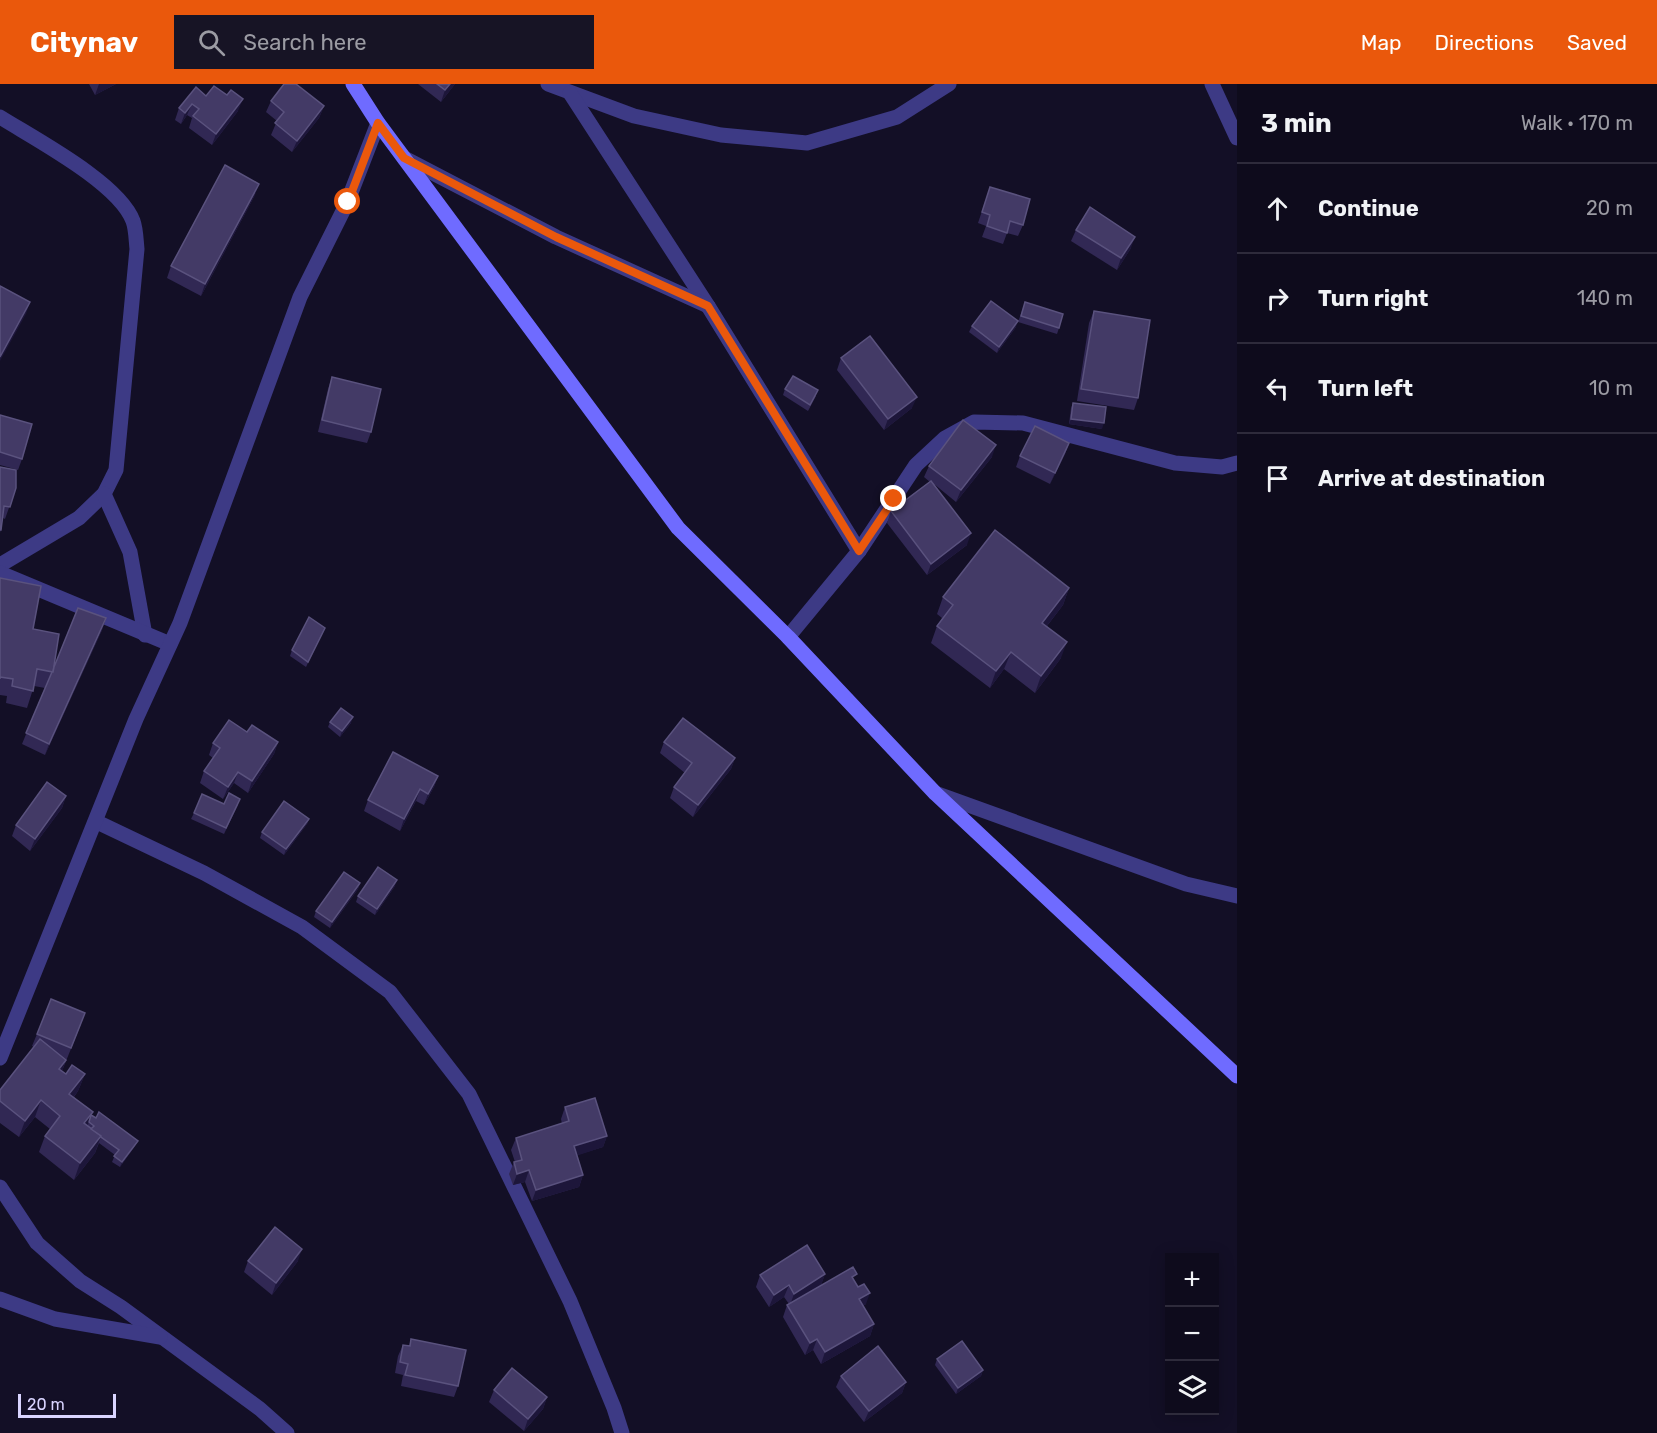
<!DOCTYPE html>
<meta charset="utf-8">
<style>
body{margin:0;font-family:Rubik,sans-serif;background:#171425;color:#f1f3f6}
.controls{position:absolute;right:18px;bottom:18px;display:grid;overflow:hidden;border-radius:0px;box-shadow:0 3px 15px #0003}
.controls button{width:54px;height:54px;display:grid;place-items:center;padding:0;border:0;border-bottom:2px solid #2e2b3b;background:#0e0b1c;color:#f1f3f6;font:30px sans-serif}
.scale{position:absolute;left:18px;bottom:15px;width:98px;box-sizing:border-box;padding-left:6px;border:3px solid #d9d4ff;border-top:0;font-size:16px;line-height:21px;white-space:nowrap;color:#d9d4ff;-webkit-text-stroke:4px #130f26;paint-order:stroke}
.stop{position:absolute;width:18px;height:18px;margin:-14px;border:4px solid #ea580c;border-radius:50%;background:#fff}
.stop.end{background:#ea580c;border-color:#fff;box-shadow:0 2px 6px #0008}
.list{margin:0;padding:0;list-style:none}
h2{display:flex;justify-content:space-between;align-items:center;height:78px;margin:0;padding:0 24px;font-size:26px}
h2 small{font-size:20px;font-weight:400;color:#9b9ba3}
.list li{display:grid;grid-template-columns:39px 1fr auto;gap:18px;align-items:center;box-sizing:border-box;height:90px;padding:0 24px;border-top:2px solid #2e2b3b}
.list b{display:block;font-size:22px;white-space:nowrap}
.list em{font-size:20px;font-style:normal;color:#9b9ba3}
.icon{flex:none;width:33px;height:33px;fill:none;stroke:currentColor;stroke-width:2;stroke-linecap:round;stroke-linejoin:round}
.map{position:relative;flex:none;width:1237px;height:1349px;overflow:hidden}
header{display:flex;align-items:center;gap:36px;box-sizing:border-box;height:84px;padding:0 30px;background:#ea580c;color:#fff}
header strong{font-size:28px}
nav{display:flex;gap:33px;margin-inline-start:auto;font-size:21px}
.search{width:420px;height:54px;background:#171425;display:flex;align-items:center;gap:15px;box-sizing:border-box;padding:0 21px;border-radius:0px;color:#9b9ba3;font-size:22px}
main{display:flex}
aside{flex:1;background:#0e0b1c}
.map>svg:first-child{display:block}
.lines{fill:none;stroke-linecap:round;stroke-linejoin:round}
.street{stroke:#3d3a85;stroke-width:15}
.secondary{stroke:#6f6bff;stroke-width:15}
.wall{fill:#312854}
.shaded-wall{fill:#1d163a}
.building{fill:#433a66;stroke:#5a527e;stroke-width:1.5}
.route{stroke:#ea580c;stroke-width:8}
</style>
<header>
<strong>Citynav</strong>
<div class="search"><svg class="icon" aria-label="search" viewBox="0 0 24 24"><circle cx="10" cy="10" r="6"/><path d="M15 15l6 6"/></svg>Search here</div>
<nav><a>Map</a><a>Directions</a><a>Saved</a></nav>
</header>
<main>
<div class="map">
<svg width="1237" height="1349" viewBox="0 0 1237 1349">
<rect width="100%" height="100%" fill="#130f26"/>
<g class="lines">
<!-- street -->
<g class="street">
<polyline points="548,0 634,32 721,51 807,59 897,33 949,0"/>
<polyline points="1212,0 1237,54"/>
<polyline points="570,9 708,222 859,467"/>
<path d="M 0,33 C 35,55 119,99 133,137 C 136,145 136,156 137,165 L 116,386 L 104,410 L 79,434 L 0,481"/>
<polyline points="404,74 556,153 708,222"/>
<polyline points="104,410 130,468 145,551"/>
<polyline points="0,489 170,560"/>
<polyline points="788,553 859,467 916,381 945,354 974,338 1023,339 1175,379 1222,383 1237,379"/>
<polyline points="935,709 1186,800 1237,812"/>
<polyline points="97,738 204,789 302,843 390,908 469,1010 570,1217 614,1324 622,1349"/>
<polyline points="0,974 136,635 180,539 300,213 347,119 378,39"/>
<polyline points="0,1103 37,1159 80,1197 121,1223 260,1325 287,1349"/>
<polyline points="0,1215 55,1235 160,1253"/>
</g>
<!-- secondary -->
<polyline class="secondary" points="353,0 378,39 678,444 788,553 935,709 1237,992"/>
</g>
<!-- wall -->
<g class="wall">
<polygon points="89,0 116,0 95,11"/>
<polygon points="418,0 455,0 441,18"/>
<polygon points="206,12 238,27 212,61 189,44 192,34 187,31 181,40 175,36 179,24"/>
<polygon points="271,17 324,22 319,34 292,68 271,51 277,37 266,28"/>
<polygon points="990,103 1023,141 1018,152 1007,149 1003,160 982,153 986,142 978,139"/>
<polygon points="255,111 201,212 167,194 171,182"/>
<polygon points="1076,146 1131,164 1117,186 1071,157"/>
<polygon points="1023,224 1059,244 1057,250 1018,238"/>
<polygon points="1094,227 1138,314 1134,326 1077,317 1089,239"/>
<polygon points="972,242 1016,243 997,269 969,248"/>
<polygon points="841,274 912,324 884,346 837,286"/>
<polygon points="332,293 371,348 367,359 318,348 328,305"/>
<polygon points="785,305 816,312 808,327 783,311"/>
<polygon points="1073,319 1102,345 1069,340 1071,324"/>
<polygon points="0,331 22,375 18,386 0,381"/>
<polygon points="1069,359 1065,370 1050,400 1016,383 1020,372"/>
<polygon points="992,373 956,418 934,400 967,461 927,491 887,439 891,427 930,398 924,393 929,382"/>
<polygon points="0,383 16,404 5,435 3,434 0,449"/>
<polygon points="0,494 33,545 54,583 106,534 102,546 45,671 22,660 45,604 34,602 27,624 6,619 7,612 0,611"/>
<polygon points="1069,504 1063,521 1047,542 1061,574 1035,609 1004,585 990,604 931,559 937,542 942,534 937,530 943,513"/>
<polygon points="325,544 306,583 290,572 292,566"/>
<polygon points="330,638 351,639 340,653 328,643"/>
<polygon points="247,648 278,658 274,670 248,709 234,699 223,715 200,699 204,687 213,674 209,671 213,659"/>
<polygon points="664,658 735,674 731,685 693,733 670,714 674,703 685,689 660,669"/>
<polygon points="438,692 434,703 424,721 416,717 400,747 364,727 368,716"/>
<polygon points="66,712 62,724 30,767 12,752 16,741"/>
<polygon points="224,720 238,721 224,750 191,735 194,729"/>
<polygon points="309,735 307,740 284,771 260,754 262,748"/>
<polygon points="360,799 358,805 330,844 314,833 316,827"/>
<polygon points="395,802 375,831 356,818 358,812"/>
<polygon points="81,940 62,987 66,990 85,990 78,1007 74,1013 91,1031 135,1062 120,1083 112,1078 115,1071 99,1059 95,1069 74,1096 39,1068 45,1052 50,1045 35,1033 19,1053 0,1039 0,1006 34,963 32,962 37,950"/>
<polygon points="565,1023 607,1052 603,1063 577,1071 583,1091 579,1103 532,1117 525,1098 513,1101 509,1090 514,1078 515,1078 511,1066 516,1054 562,1040 561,1035"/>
<polygon points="248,1177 298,1177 272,1211 244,1188"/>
<polygon points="825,1190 821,1201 855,1197 866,1220 863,1222 874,1240 870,1252 821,1280 813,1266 805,1271 783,1233 787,1221 789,1220 784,1213 769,1223 756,1203 760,1191"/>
<polygon points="411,1255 458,1302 454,1313 401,1302 403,1291 395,1289 398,1272 403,1261 409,1262"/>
<polygon points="937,1275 983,1286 981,1292 956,1310 935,1281"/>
<polygon points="841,1292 906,1298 902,1309 864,1338 836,1303"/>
<polygon points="494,1306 547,1313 543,1325 524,1347 489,1318"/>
</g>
<!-- shaded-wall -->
<g class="shaded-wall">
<polygon points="99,0 116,0 95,11"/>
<polygon points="450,0 455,0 441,18 445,6"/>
<polygon points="243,15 238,27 212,61 216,50"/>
<polygon points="192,20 187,31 181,40 185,29"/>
<polygon points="324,22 319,34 292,68 297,57"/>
<polygon points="259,100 255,111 201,212 205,200"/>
<polygon points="1135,153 1131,164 1117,186 1121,174"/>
<polygon points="30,218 26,230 0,277 0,273"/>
<polygon points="1018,237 1016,243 997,269 999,263"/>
<polygon points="917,313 912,324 884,346 888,335"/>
<polygon points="1071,335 1104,339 1102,345 1069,340"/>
<polygon points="1069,359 1065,370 1050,400 1055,389"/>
<polygon points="996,361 992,373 956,418 961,406"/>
<polygon points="971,449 967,461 927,491 931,480"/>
<polygon points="1069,504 1063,521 1036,556 1042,539"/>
<polygon points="106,534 102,546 45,671 49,660"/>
<polygon points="1067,558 1061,574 1035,609 1041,592"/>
<polygon points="1011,568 1004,585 990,604 996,587"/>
<polygon points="353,633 351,639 340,653 342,647"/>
<polygon points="278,658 274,670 248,709 252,697"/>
<polygon points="735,674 731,685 693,733 698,721"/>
<polygon points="238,688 234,699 223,715 228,703"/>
<polygon points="438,692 434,703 424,721 428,710"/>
<polygon points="420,705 416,717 400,747 404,735"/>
<polygon points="66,712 62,724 30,767 35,755"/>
<polygon points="309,735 307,740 284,771 286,765"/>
<polygon points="397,796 395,802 375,831 377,825"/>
<polygon points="360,799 358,805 330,844 332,838"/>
<polygon points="66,976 60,993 59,985"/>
<polygon points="85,990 78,1007 63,1027 69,1010"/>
<polygon points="41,1016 35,1033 19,1053 25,1037"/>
<polygon points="93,1028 86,1045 84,1039"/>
<polygon points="101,1052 95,1069 74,1096 80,1079"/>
<polygon points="607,1052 603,1063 570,1074 574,1062"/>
<polygon points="138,1057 135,1062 120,1083 122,1078"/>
<polygon points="529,1086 525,1098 513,1101 517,1090"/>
<polygon points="583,1091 579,1103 532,1117 536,1106"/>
<polygon points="302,1165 298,1177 272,1211 276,1199"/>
<polygon points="825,1190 821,1201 790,1221 794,1210"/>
<polygon points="789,1201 784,1213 769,1223 774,1211"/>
<polygon points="870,1209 866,1220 855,1226 859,1215"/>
<polygon points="874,1240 870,1252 821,1280 825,1268"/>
<polygon points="817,1255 813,1266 805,1271 810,1259"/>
<polygon points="983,1286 981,1292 956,1310 958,1304"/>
<polygon points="906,1298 902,1309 864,1338 869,1327"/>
<polygon points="547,1313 543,1325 524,1347 528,1335"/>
</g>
<!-- building -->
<g class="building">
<polygon points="284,0 296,0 324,22 297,57 275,39 284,28 271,17"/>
<polygon points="437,0 450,0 445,6"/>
<polygon points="214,2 227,11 231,6 243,15 216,50 193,32 199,25 192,20 185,29 179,24 196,3 206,12"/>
<polygon points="225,81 259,100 205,200 171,182"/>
<polygon points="990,103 1030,115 1023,141 1010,137 1007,149 987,142 990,131 982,128"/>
<polygon points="1090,123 1135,153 1121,174 1076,146"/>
<polygon points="0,202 30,218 0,273"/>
<polygon points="991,217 1018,237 999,263 972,242"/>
<polygon points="1025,218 1063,230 1059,244 1021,232"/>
<polygon points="1094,227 1150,236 1138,314 1081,305"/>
<polygon points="870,252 917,313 888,335 841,274"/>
<polygon points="793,292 818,306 810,321 785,305"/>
<polygon points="332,293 381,305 371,348 322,336"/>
<polygon points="1073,319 1106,323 1104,339 1071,335"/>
<polygon points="0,331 32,340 22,375 0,368"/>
<polygon points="963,336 996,361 961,406 929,382"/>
<polygon points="1035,342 1069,359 1055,389 1020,372"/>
<polygon points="0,383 16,386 16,404 10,423 4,422 1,446 0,446"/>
<polygon points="931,397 971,449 931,480 891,427"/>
<polygon points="995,446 1069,504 1042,539 1067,558 1041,592 1011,568 996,587 937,542 953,521 943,513"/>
<polygon points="0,494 41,502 33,545 59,550 53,588 37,585 33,607 12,602 13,595 0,593 0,595"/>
<polygon points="78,524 106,534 49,660 26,649 52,588 53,588 54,583"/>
<polygon points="309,533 325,544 308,578 292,566"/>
<polygon points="341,624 353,633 342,647 330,638"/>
<polygon points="683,634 735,674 698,721 674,703 692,679 664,658"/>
<polygon points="229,636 247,648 252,641 278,658 252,697 238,688 228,703 204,687 220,664 213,659"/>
<polygon points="393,668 438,692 428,710 420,705 404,735 368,716"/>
<polygon points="47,698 66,712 35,755 16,741"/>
<polygon points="229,709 240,715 226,744 194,729 202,710 224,720"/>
<polygon points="284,717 309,735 286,765 262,748"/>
<polygon points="378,783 397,796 377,825 358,812"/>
<polygon points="344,788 360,799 332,838 316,827"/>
<polygon points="51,915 85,929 71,964 37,950"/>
<polygon points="40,955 66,976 59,985 66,990 72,981 85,990 69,1010 93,1028 84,1039 101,1052 80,1079 45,1052 60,1032 41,1016 25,1037 0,1017 0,1006"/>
<polygon points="595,1014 607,1052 574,1062 583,1091 536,1106 529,1086 517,1090 514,1078 522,1076 516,1054 569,1037 565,1023"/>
<polygon points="99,1028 138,1057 122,1078 114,1072 119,1066 101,1053 101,1052 91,1045 94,1042 89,1038 91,1031 96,1034"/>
<polygon points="275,1143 302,1165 276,1199 248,1177"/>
<polygon points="807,1161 825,1190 794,1210 789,1201 774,1211 760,1191"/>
<polygon points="853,1183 857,1190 852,1193 858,1203 864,1200 870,1209 859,1215 874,1240 825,1268 817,1255 810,1259 787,1221"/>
<polygon points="411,1255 466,1266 458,1302 405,1291 408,1280 400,1278 403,1261 410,1262"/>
<polygon points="962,1257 983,1286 958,1304 937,1275"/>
<polygon points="878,1262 906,1298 869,1327 841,1292"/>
<polygon points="512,1284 547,1313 528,1335 494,1306"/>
</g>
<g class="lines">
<!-- route -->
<polyline class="route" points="348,118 378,39 404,74 556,153 708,222 859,467 894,415"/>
</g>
</svg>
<div class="controls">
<button>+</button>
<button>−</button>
<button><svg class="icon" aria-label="layers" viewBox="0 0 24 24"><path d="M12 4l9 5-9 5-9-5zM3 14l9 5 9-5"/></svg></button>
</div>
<div class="scale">20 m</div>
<div class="stop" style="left:348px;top:118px"></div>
<div class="stop end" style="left:894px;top:415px"></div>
</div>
<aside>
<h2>3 min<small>Walk · 170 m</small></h2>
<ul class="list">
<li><svg class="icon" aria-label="ahead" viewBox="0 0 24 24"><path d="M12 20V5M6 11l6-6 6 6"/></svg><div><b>Continue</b></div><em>20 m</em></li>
<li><svg class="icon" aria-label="right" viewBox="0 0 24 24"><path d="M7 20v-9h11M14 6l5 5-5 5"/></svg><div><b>Turn right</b></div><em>140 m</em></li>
<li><svg class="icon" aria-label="left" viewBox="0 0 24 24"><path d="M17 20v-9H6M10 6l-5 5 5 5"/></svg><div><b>Turn left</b></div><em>10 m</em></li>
<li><svg class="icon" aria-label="arrive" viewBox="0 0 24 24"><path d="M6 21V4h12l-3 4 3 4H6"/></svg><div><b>Arrive at destination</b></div></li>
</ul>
</aside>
</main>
